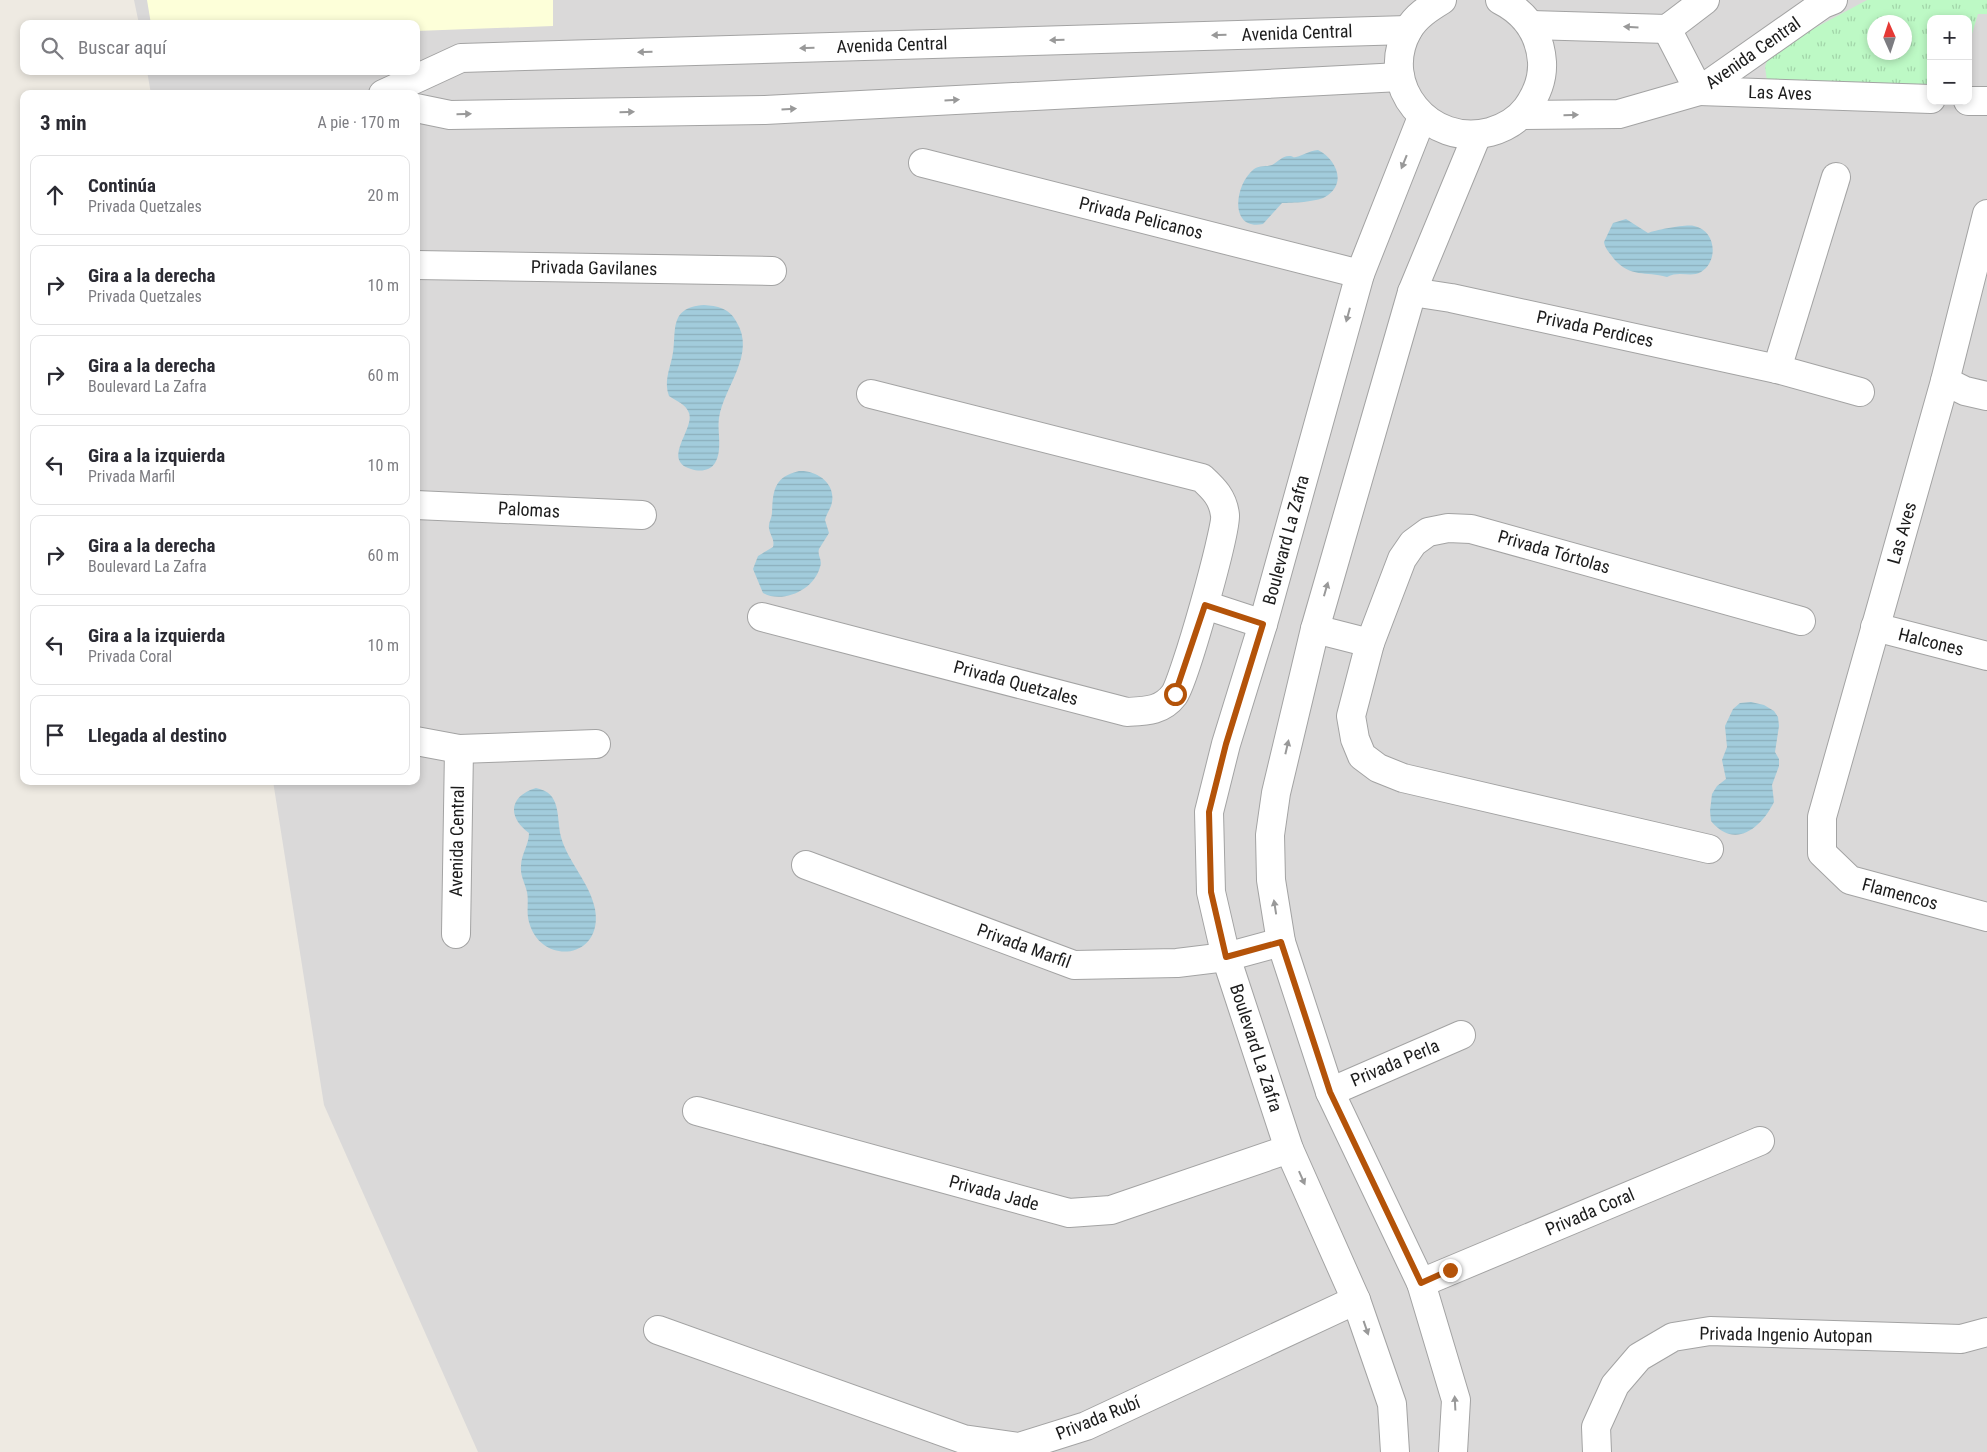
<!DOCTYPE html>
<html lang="es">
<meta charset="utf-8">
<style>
body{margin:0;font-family:"Roboto Condensed",sans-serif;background:#f2f2f3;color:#2b2b33}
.controls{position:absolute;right:15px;top:15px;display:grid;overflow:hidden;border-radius:10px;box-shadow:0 2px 8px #0003}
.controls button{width:45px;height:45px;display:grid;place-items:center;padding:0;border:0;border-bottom:1px solid #e1e1e2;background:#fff;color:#2b2b33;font:25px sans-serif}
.compass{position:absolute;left:1867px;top:15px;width:45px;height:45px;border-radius:50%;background:#fff;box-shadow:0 2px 8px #0003;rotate:357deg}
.stop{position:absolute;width:15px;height:15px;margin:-11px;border:4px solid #b45309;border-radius:50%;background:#fff}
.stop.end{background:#b45309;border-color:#fff;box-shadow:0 1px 5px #0008}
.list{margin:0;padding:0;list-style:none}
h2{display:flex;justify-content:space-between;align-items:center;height:65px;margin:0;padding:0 20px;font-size:21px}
h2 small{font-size:16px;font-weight:400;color:#7c7c81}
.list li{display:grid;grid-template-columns:32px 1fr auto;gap:15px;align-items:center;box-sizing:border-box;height:80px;margin:0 10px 10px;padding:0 10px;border:1px solid #e1e1e2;border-radius:10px}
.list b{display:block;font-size:19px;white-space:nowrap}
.list p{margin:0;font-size:16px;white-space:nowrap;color:#7c7c81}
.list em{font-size:16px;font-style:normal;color:#7c7c81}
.icon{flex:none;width:28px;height:28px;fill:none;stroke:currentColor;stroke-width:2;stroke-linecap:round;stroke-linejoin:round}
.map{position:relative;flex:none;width:1987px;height:1452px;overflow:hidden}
.search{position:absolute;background:#fff;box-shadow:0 2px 8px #0003;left:20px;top:20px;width:400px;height:55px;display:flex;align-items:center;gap:12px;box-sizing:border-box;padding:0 18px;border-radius:10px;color:#7c7c81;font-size:19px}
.panel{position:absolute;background:#fff;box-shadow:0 2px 8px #0003;left:20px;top:90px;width:400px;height:695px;border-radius:10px}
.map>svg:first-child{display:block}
.residential{fill:#dad9d9;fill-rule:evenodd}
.education{fill:#fdffd9}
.park{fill:url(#park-tufts);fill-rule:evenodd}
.water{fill:url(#water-rules)}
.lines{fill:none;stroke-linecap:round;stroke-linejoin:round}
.minor-casing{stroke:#a3a3a3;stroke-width:30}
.minor{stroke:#fff;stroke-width:28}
.oneway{fill:#999}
.route{stroke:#b45309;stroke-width:6}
.labels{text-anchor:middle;stroke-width:4;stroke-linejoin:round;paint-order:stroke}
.street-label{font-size:18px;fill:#1c1c1c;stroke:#fff}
</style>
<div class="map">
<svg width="1987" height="1452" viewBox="0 0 1987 1452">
<defs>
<pattern id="park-tufts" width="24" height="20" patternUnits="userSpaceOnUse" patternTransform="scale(1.25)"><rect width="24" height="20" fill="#bdf9c5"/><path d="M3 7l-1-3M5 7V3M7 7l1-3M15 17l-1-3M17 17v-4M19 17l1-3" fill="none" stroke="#a2d5a9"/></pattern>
<pattern id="water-rules" width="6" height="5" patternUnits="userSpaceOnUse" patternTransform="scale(1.25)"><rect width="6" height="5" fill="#a2ccdc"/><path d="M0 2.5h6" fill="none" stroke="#8bafbc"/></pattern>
</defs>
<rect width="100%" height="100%" fill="#eeeae2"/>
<!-- residential -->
<path class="residential" d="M 134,0 L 1987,0 L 1987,1452 L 478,1452 L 324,1105 L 273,781 L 416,781 L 416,94 L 151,94 L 147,71 L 416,71 L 416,24 L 139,24 ZM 1931,19 L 1968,19 L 1968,101 L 1931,101 ZM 1874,22 L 1904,22 L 1904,52 L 1874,52 Z"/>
<!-- education -->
<polygon class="education" points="147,0 553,0 553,26 416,31 416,24 151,24"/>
<!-- park -->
<path class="park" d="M 1867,0 L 1987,0 L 1987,14 L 1978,14 L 1968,47 L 1968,19 L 1931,19 L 1931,93 L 1767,81 L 1765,67 L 1770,52 ZM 1874,22 L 1904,22 L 1904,52 L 1874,52 Z"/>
<!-- water -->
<g class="water">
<path d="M 1318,150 C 1336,159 1348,184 1325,197 C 1316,202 1292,203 1282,203 L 1263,224 C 1229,231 1234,185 1254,169 C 1260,165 1266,167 1272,165 C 1278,162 1282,156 1289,156 C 1295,156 1291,158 1296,157 C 1304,155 1308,151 1318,150 Z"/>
<path d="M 1626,219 L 1648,233 C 1656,230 1686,224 1694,226 C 1716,230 1719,261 1701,272 C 1690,278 1680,270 1667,277 C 1645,271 1631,278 1614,259 C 1610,253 1605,249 1604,242 L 1613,223 Z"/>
<path d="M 704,305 C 717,306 729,308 736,321 C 757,354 724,386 719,418 C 717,432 723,450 715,463 C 710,471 700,472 691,469 C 661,460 695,429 689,413 C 686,404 676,401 669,396 C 664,382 669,371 672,358 C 678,335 666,307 704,305 Z"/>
<path d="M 799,471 C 818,470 838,485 831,506 C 829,511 826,515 825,520 L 829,533 L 819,549 C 817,556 823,560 820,567 C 814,590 783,604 763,593 L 753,569 L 758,556 L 773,547 C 775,539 770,536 769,528 C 768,523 772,518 772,513 C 773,490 774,477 799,471 Z"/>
<path d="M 1751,702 L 1764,705 L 1774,711 L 1778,717 L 1779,726 L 1775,752 L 1779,759 L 1779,766 L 1772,785 L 1774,802 C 1761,828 1735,850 1711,821 L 1710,811 L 1712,794 L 1717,786 L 1726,779 L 1722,760 L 1727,747 L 1725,726 L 1733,709 L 1740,703 Z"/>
<path d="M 536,788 C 562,793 556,816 561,837 C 568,862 590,883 595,909 C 604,959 541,967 529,922 C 526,912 529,902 527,892 C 525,883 520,876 521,866 C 521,854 529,845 529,833 C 507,817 509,796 536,788 Z"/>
</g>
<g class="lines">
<!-- minor casing -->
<g class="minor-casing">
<g id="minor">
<path d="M 1442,0 C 1429,8 1416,16 1408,30 C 1377,85 1430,148 1490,132 C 1504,128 1518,120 1527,108 C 1537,94 1543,80 1542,62 C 1540,34 1526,13 1500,0"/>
<polyline points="1531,25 1667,29 1705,0"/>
<polyline points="1667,29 1699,91 1931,99"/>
<polyline points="383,94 461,58 1408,30"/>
<polyline points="1968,101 1987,101"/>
<polyline points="416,108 450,115 765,110 1400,77"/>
<polyline points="1522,115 1619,114 1699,91 1823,4 1833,0"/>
<polyline points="923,163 1360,274"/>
<polyline points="1987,214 1945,381 1822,817 1822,853 1850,880 1987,917"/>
<polyline points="416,265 772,271"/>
<polyline points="1412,292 1451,298 1777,369 1860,392"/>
<polyline points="1777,369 1836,177"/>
<polyline points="1945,381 1965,391 1987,396"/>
<polyline points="416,505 642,515"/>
<polyline points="1205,605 1263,624"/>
<path d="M 762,617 L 1127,712 C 1146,711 1162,711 1174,695 C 1184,682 1227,530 1225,515 C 1223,498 1214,489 1202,478 L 871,394"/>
<polyline points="1875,627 1987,656"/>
<polyline points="1315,629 1370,643"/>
<polyline points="416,741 459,749 596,744"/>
<polyline points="1709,849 1403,778 1378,768 1362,756 1355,739 1351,716 1370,643 1402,559 1413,543 1428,532 1448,528 1471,529 1801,621"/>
<polyline points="806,865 1074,965 1177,963 1226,957 1281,942"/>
<polyline points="456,934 459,749"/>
<polyline points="1330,1092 1461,1035"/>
<polyline points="697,1111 1069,1213 1111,1210 1289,1149"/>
<polyline points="1421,1283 1760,1141"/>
<polyline points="658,1330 963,1439 1019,1447 1086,1426 1356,1300"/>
<polyline points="1395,1452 1392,1404 1356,1300 1289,1149 1226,957 1211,892 1209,812 1226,744 1263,624 1360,274 1422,117"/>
<polyline points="1453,1452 1456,1400 1421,1283 1330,1092 1281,942 1271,880 1270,835 1276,793 1315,629 1412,292 1477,135"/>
<polyline points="1597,1452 1596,1427 1615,1385 1639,1357 1673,1337 1710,1331 1961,1339 1987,1332"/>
</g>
</g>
<!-- minor -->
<use href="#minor" class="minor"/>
</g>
<!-- one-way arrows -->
<defs><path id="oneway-solid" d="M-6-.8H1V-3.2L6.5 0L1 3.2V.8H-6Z" transform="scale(1.25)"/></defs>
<g class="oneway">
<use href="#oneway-solid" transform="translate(1631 27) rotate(-177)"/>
<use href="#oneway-solid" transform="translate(1219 35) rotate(178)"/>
<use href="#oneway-solid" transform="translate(1057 40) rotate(178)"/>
<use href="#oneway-solid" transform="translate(807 48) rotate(178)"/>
<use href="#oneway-solid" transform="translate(645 52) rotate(178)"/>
<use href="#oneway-solid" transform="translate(952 100) rotate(-3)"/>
<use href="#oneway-solid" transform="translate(789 109) rotate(-3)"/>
<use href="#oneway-solid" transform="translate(627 112) rotate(-1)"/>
<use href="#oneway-solid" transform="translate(464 114) rotate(-1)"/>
<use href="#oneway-solid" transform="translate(1571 115) rotate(-1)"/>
<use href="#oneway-solid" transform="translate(1404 162) rotate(112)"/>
<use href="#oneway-solid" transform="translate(1348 315) rotate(105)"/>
<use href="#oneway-solid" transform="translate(1326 589) rotate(-74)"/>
<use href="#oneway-solid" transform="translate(1287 747) rotate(-77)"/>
<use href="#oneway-solid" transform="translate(1275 907) rotate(-99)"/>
<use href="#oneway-solid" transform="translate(1302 1178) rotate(66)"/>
<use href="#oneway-solid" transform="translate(1366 1328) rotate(71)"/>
<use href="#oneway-solid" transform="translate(1455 1403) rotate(-93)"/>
</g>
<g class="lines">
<!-- route -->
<polyline class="route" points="1175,694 1205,605 1263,624 1226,744 1209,812 1211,892 1226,957 1281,942 1330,1092 1421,1283 1450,1270"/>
</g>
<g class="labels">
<!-- street labels -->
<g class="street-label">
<text transform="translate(1297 33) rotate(-2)" y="6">Avenida Central</text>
<text transform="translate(892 45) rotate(-2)" y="6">Avenida Central</text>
<text transform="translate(1753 53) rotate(-35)" y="6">Avenida Central</text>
<text transform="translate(1780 93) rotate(2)" y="6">Las Aves</text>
<text transform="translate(1141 218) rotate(14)" y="6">Privada Pelicanos</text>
<text transform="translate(594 268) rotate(1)" y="6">Privada Gavilanes</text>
<text transform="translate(1595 329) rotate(12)" y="6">Privada Perdices</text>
<text transform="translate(529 510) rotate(3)" y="6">Palomas</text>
<text transform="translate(1902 533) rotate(-74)" y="6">Las Aves</text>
<text transform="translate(1286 540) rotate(-75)" y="6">Boulevard La Zafra</text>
<text transform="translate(1554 552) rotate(16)" y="6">Privada Tórtolas</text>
<text transform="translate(1931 642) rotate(14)" y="6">Halcones</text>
<text transform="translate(1016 683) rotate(15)" y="6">Privada Quetzales</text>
<text transform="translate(457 841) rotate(-89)" y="6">Avenida Central</text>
<text transform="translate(1900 894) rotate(15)" y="6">Flamencos</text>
<text transform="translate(1024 946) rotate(20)" y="6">Privada Marfil</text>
<text transform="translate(1256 1048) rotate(72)" y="6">Boulevard La Zafra</text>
<text transform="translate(1395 1063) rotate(-23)" y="6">Privada Perla</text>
<text transform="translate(994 1193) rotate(15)" y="6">Privada Jade</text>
<text transform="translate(1590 1212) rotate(-23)" y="6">Privada Coral</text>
<text transform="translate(1786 1335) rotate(1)" y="6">Privada Ingenio Autopan</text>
<text transform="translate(1098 1418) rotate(-22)" y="6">Privada Rubí</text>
</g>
</g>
</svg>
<div class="controls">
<button>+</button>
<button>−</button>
</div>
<svg class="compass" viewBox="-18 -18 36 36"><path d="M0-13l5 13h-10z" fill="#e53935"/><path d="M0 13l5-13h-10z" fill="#7c7c81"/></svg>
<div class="stop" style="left:1175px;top:694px"></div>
<div class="stop end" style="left:1450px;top:1270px"></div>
<div class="search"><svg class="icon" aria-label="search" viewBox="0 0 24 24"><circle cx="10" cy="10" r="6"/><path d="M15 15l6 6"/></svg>Buscar aquí</div>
<section class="panel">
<h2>3 min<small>A pie · 170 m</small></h2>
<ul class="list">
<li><svg class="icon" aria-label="ahead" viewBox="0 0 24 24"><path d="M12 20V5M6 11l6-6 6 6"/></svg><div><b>Continúa</b><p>Privada Quetzales</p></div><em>20 m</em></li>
<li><svg class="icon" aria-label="right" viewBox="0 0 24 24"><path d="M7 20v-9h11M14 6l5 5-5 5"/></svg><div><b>Gira a la derecha</b><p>Privada Quetzales</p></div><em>10 m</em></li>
<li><svg class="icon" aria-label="right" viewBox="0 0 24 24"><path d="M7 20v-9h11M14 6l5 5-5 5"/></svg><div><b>Gira a la derecha</b><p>Boulevard La Zafra</p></div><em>60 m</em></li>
<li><svg class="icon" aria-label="left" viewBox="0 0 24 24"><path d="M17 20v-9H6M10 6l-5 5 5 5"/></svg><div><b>Gira a la izquierda</b><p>Privada Marfil</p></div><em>10 m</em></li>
<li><svg class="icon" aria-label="right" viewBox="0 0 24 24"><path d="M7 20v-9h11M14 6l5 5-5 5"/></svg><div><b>Gira a la derecha</b><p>Boulevard La Zafra</p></div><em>60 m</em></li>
<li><svg class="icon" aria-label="left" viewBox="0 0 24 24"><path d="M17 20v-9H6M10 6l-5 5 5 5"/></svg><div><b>Gira a la izquierda</b><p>Privada Coral</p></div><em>10 m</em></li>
<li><svg class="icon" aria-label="arrive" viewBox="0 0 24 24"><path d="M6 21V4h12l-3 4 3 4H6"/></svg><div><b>Llegada al destino</b></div></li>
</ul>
</section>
</div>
